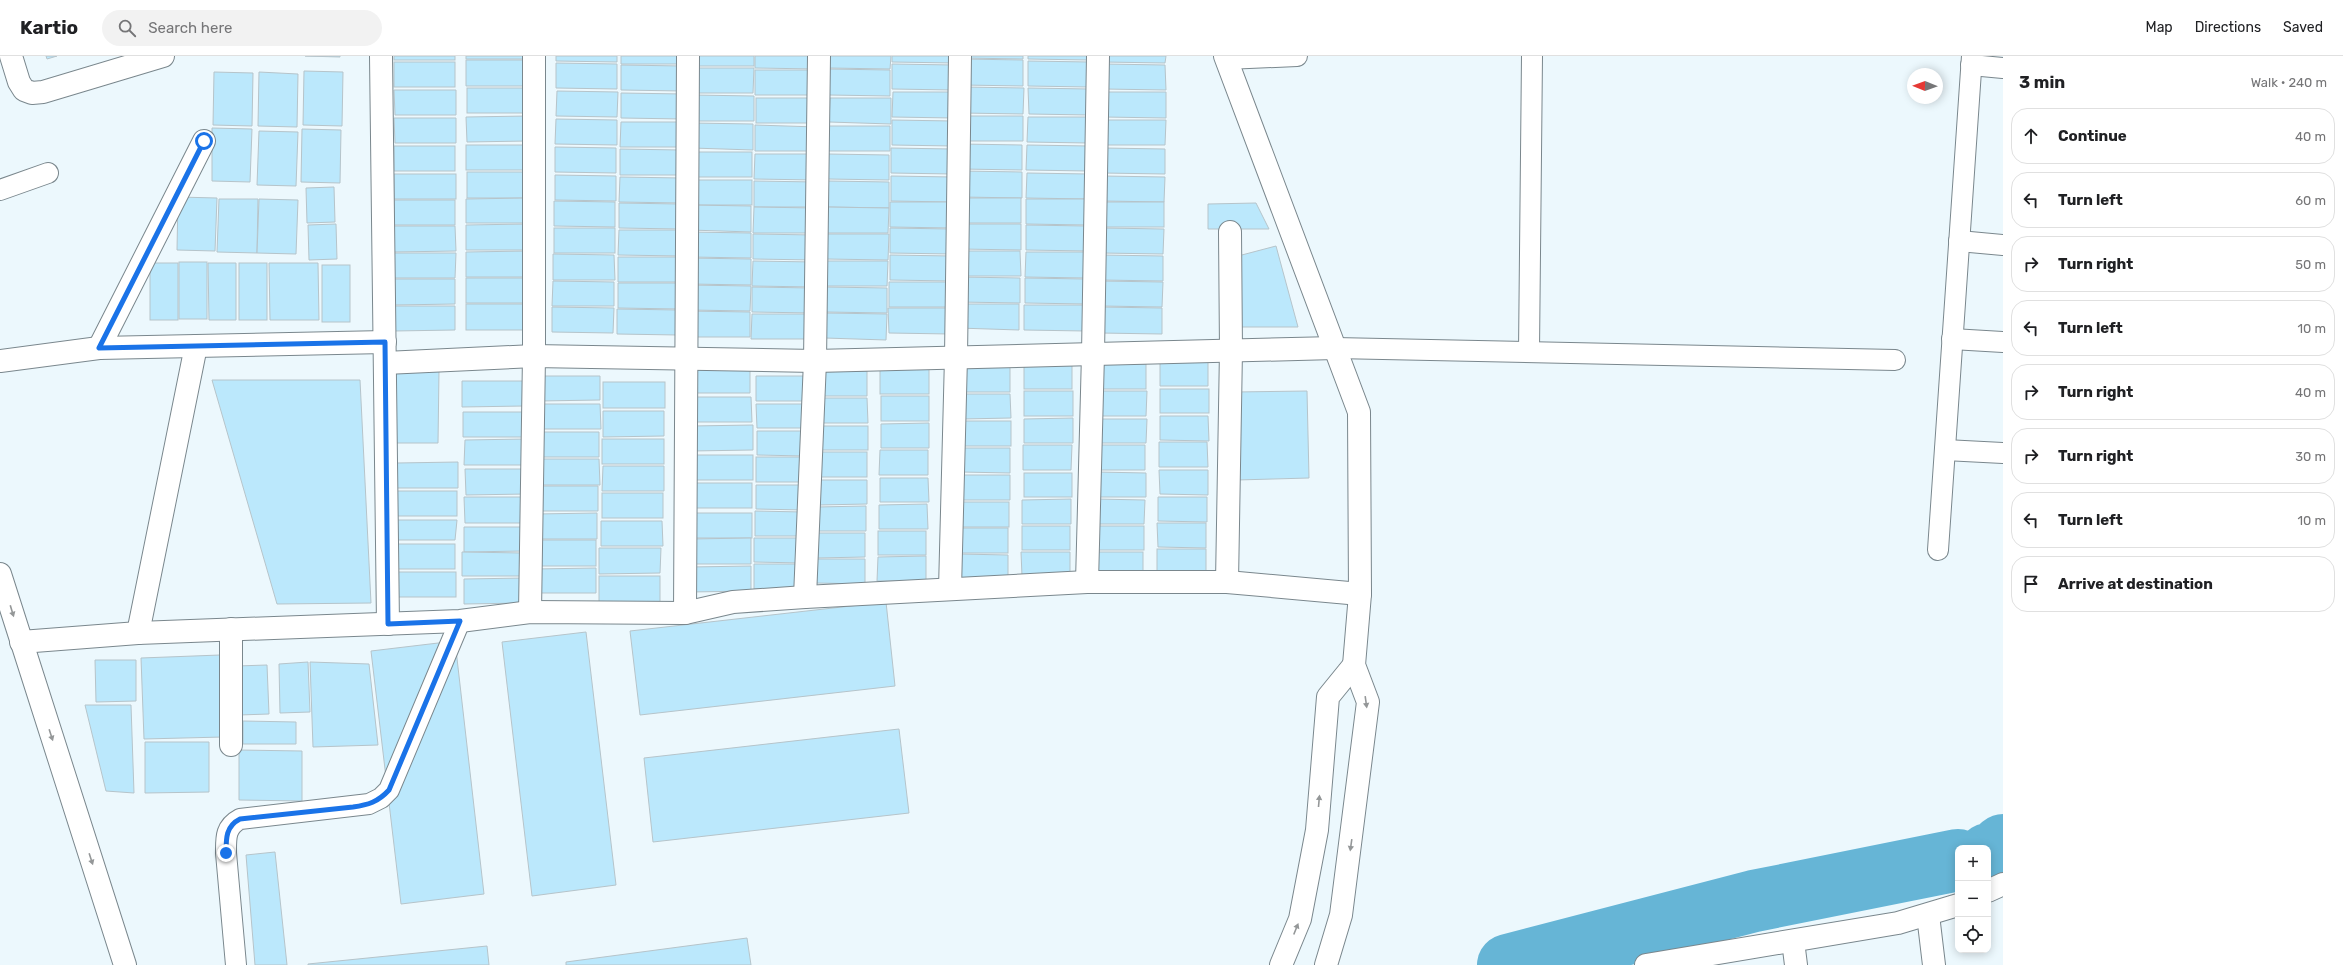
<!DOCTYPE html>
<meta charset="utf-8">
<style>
body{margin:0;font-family:Rubik,sans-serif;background:#f2f2f2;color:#202124}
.controls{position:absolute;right:12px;bottom:12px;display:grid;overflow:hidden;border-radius:8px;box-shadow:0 2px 10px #0003}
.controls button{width:36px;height:36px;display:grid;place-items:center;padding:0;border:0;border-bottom:1px solid #e0e0e0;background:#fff;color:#202124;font:20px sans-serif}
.compass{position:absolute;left:1907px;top:12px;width:36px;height:36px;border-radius:50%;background:#fff;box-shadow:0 2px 10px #0003;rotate:271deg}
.stop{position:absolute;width:12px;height:12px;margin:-9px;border:3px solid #1a73e8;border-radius:50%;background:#fff}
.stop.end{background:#1a73e8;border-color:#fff;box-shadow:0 1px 4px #0008}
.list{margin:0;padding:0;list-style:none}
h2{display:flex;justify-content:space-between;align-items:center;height:52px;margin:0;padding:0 16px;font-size:17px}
h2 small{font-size:13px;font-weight:400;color:#757577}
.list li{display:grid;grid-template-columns:26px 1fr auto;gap:12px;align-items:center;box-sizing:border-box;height:56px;margin:0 8px 8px;padding:0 8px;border:1px solid #e0e0e0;border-radius:16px}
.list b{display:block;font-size:15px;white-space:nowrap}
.list em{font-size:13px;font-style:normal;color:#757577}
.icon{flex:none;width:22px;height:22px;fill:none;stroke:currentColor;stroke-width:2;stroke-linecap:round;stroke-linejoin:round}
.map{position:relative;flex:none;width:2003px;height:909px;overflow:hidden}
header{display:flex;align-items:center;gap:24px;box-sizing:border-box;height:56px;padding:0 20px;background:#fff;border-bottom:1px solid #e0e0e0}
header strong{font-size:19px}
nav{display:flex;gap:22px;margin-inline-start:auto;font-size:14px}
.search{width:280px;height:36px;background:#f2f2f2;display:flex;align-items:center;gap:10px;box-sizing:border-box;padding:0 14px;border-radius:22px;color:#757577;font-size:15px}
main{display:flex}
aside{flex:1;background:#fff}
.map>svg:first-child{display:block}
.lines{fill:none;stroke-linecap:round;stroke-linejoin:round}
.river{stroke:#66b5d6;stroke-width:62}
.building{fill:#bbe8fc;stroke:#b6c4ca}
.lane-casing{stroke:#7a878d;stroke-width:22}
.street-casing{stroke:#7a878d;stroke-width:24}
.secondary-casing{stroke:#7a878d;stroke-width:24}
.lane{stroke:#fff;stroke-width:20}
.street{stroke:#fff;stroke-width:22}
.secondary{stroke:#fff;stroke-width:22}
.oneway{fill:#949798}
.route{stroke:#1a73e8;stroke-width:5}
</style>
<header>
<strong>Kartio</strong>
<div class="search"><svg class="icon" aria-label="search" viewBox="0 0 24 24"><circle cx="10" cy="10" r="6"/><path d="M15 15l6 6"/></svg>Search here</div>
<nav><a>Map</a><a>Directions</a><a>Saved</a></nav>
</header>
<main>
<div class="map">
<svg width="2003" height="909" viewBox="0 0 2003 909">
<rect width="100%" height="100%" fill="#ecf8fd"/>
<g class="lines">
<!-- river -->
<g class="river">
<polyline points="1988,798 1994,797 2003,789"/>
<polyline points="1508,909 1754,845 1958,804"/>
</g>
</g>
<!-- building -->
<g class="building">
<polygon points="46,0 57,0 47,3"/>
<polygon points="305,0 340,0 340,1"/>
<rect x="394" y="0" width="61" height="4"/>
<rect x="466" y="0" width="62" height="3"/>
<polygon points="556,0 617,0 617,6 556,5"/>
<polygon points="621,0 683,0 682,8 621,8"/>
<rect x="692" y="0" width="62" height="10"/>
<polygon points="755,0 817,0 817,13 755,12"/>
<polygon points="829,0 891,0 890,13 829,12"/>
<polygon points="892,0 954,0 954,7 892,6"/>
<polygon points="962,0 1023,0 1023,3 962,2"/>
<polygon points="1028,0 1090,0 1089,4 1028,3"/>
<polygon points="1104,0 1166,0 1165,7 1104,6"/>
<polygon points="962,3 1023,4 1023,30 962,29"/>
<polygon points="466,4 528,4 527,30 466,30"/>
<polygon points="1028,5 1089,6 1089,31 1028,30"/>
<rect x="394" y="6" width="61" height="25"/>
<polygon points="556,7 617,8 617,33 556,32"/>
<polygon points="892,8 954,9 953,34 892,33"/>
<polygon points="1104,8 1165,9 1166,34 1104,33"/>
<polygon points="621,9 682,10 682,35 621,34"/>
<polygon points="692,12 754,12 753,37 692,37"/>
<polygon points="829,13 890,14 890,40 829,39"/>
<polygon points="755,14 817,14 816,39 755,39"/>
<polygon points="304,15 343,16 342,70 303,69"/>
<polygon points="214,16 253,17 252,70 213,69"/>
<polygon points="259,16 298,18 297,71 258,70"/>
<polygon points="963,31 1024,32 1023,58 962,57"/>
<rect x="467" y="32" width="61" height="25"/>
<polygon points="1028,32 1090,33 1090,59 1029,58"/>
<polygon points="394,34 456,34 456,59 395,59"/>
<polygon points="557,35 618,36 617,61 556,60"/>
<polygon points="893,36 955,36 954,62 892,61"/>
<polygon points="1105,36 1166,36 1166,62 1104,61"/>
<polygon points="621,37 683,38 683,63 621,62"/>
<polygon points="693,39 754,40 754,65 692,65"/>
<rect x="756" y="42" width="61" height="25"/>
<polygon points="830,42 891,42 891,68 829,66"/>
<polygon points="528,60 528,85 467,86 466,61"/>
<polygon points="962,60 1023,60 1023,85 961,85"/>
<polygon points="1028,61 1089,61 1089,87 1027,86"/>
<polygon points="394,62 456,62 456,87 395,87"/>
<polygon points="556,63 617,64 617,89 555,88"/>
<polygon points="892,64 953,65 953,90 892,89"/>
<polygon points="1104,64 1166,64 1165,89 1104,89"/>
<polygon points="621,66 682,66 682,91 620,91"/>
<polygon points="692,67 753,68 753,94 692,92"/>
<polygon points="755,69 817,71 816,95 755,95"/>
<polygon points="829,70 890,70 890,95 828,95"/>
<polygon points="212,72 252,73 250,126 212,125"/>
<polygon points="302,73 341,74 340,127 301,126"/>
<polygon points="259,75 298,76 296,130 257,129"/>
<polygon points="961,88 1022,89 1022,114 961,113"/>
<rect x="466" y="89" width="62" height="25"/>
<polygon points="1027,89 1089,90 1088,115 1026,114"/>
<rect x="394" y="90" width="61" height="25"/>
<polygon points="555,91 616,92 616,117 555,116"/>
<polygon points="891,92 952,93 953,118 891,117"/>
<polygon points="1103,92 1165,93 1165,118 1103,117"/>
<polygon points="620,93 681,94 681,119 620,119"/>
<rect x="691" y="96" width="61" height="25"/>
<polygon points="755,98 816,98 815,124 754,123"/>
<polygon points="828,98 889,99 889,124 828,123"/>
<polygon points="961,115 1022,116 1022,142 961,141"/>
<rect x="467" y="116" width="61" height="26"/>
<polygon points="1027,117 1088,118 1088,143 1026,142"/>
<rect x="394" y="118" width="62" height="25"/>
<polygon points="555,119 616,120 616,145 555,144"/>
<polygon points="891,120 953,121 952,146 891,145"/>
<polygon points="1103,120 1165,121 1164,146 1103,145"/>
<polygon points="620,121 681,122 681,147 619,146"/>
<rect x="691" y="124" width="61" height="25"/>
<polygon points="754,125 816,126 815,151 754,151"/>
<polygon points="828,125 889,126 889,152 827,151"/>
<polygon points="334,131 335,166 307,167 306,132"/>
<polygon points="178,141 217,142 215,195 177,194"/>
<polygon points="527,142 528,167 466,167 466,143"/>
<rect x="960" y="142" width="61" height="25"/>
<polygon points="219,143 258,143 257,197 217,196"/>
<polygon points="259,143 298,144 296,198 257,197"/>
<polygon points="1026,143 1088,143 1087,169 1026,168"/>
<rect x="394" y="144" width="61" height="25"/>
<polygon points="554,145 615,146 615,171 554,170"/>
<polygon points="890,146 952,146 952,172 890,171"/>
<rect x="1102" y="146" width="62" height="25"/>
<polygon points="619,147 680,148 680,173 619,172"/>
<polygon points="1256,147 1269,173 1208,173 1208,148"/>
<polygon points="690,149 751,150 751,176 690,174"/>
<polygon points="754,151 815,152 814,177 753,177"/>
<polygon points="827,151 889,152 888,177 827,177"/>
<polygon points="336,168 337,203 309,204 308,169"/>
<polygon points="528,168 528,194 466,194 466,169"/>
<polygon points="960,168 1021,168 1021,194 960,193"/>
<polygon points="1026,169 1087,170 1087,195 1026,194"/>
<polygon points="394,170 455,170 456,195 394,196"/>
<rect x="554" y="172" width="61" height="25"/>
<polygon points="890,172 952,173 952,198 890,197"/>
<polygon points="1103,172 1164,173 1163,198 1102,197"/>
<polygon points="619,174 680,174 680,200 618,199"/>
<polygon points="690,176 751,177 751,202 690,201"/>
<polygon points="753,178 815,179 814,204 753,203"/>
<polygon points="827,178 889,178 888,204 826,203"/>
<polygon points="1276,190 1298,271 1237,271 1238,200"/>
<polygon points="528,195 528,221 466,221 466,196"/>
<polygon points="959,195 1020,195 1021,220 959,220"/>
<polygon points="1026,196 1087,196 1086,222 1025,221"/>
<polygon points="394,197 456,197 455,222 394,222"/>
<polygon points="553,198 614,199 615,224 553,224"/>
<polygon points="890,199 951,200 951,225 890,224"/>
<polygon points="1102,199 1163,200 1163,225 1101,224"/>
<polygon points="618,201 680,201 679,226 618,226"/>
<polygon points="689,202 751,203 751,229 689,228"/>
<polygon points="753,205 814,206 814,231 752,230"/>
<polygon points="826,205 888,205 887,230 826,230"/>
<rect x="179" y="206" width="28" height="57"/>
<rect x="150" y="207" width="28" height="57"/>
<polygon points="208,207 236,207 236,264 209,264"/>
<rect x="239" y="207" width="28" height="57"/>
<polygon points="269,207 318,207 319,264 270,264"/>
<rect x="322" y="209" width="28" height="57"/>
<polygon points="959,221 1020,222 1020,247 958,246"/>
<rect x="466" y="222" width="61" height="25"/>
<polygon points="1025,222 1086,223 1086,248 1025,247"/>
<polygon points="394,223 455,223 455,248 394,249"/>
<polygon points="553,225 614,226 614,250 552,250"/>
<polygon points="1101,225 1163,226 1162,251 1101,250"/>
<polygon points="889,226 951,226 950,251 889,251"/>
<polygon points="618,227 679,227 679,253 618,252"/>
<polygon points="689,229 751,230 750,255 689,254"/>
<polygon points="752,231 813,232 813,257 752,256"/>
<polygon points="826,231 887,232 887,257 826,256"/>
<rect x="466" y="248" width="61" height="26"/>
<polygon points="958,248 1019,248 1019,274 958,272"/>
<polygon points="1024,249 1086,249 1085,275 1024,274"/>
<polygon points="394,250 455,250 455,274 394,275"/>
<polygon points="552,251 614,252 613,277 552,276"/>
<polygon points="1101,251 1162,252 1162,278 1100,277"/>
<polygon points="888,252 950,252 950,278 889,277"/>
<polygon points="617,253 679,254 678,279 617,278"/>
<polygon points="688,255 750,256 750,281 688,281"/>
<polygon points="826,257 887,258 886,284 825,282"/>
<polygon points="752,258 813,258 812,283 751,283"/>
<polygon points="1160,305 1208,306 1208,330 1160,330"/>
<rect x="1024" y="308" width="48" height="25"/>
<rect x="1097" y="308" width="49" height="25"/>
<rect x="962" y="311" width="48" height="25"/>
<polygon points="750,312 750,337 689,337 689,313"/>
<rect x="880" y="313" width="49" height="25"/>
<polygon points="392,315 439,315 438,387 391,387"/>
<polygon points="867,315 867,340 818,340 819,316"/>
<polygon points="539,320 600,320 600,344 539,345"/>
<polygon points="756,320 804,320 805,345 756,345"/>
<polygon points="212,324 360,324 371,547 277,548"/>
<polygon points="462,325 524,325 524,350 462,351"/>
<rect x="603" y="326" width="62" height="26"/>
<rect x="1160" y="333" width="49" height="24"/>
<rect x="1024" y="335" width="49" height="25"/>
<polygon points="1098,335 1147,335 1146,360 1098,360"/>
<polygon points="1307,335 1309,422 1237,424 1235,336"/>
<polygon points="962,338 1010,338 1011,362 962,363"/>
<rect x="881" y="340" width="48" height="25"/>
<polygon points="690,341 751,341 752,366 690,366"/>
<polygon points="819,342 867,342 868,367 819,367"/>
<polygon points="539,348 600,348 601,373 539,373"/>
<polygon points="756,348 805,348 805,372 757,372"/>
<polygon points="603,355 664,355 664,380 603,381"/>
<polygon points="463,356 525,356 524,381 463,381"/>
<polygon points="1160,360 1208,360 1209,385 1160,384"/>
<polygon points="1073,362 1073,387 1024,387 1024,363"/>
<polygon points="1098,363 1147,363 1146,387 1098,387"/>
<rect x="962" y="365" width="49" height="25"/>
<polygon points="929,367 929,392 881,392 881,368"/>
<polygon points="753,369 753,394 691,395 691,370"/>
<rect x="819" y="370" width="49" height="24"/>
<polygon points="757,375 805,375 805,400 757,399"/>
<polygon points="538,376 599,376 599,401 537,401"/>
<polygon points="526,383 526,409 464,409 465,384"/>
<rect x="602" y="383" width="62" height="25"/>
<polygon points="1159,386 1207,386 1208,411 1159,411"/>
<polygon points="1023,389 1072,389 1071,414 1023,414"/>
<polygon points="1096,389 1145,389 1145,414 1097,414"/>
<polygon points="961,392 1010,392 1010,417 961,416"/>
<polygon points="880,394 928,394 928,419 879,419"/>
<rect x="818" y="396" width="49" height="25"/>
<rect x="692" y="399" width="61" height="25"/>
<rect x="756" y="401" width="48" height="25"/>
<polygon points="538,403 599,403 600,429 538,429"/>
<polygon points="458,406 458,432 397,432 397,407"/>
<polygon points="603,410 664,410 664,435 602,435"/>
<polygon points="465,413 527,413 527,438 466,439"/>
<polygon points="1159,414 1208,414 1208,439 1160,438"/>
<polygon points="1097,416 1146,417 1146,441 1097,441"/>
<rect x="1024" y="417" width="48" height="24"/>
<polygon points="962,419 1010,419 1010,444 961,444"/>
<polygon points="880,422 928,422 929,446 880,446"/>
<polygon points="819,424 867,424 867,448 818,449"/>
<rect x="691" y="427" width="61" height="25"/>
<polygon points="756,429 804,429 804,454 756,453"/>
<polygon points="537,430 598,430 598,455 536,455"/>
<rect x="395" y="435" width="62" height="25"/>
<rect x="602" y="437" width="61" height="25"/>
<polygon points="464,441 526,441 526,467 465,467"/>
<polygon points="1158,441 1207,441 1207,466 1158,465"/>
<polygon points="1071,443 1071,468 1022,468 1022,444"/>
<polygon points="1096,443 1145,444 1144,468 1096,468"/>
<rect x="960" y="446" width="49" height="25"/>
<polygon points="927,448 928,473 879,473 879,449"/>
<polygon points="866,450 866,475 817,475 817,451"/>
<polygon points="755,455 803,456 803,480 755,480"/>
<polygon points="597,457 597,483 536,483 536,458"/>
<rect x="691" y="457" width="61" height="25"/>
<polygon points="395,464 457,464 455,484 395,484"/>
<polygon points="601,465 662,465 663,490 601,490"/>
<polygon points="1157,467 1206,467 1206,492 1158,491"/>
<rect x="1022" y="470" width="48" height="24"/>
<rect x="1095" y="470" width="49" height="24"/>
<polygon points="464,471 525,471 525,495 464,496"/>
<rect x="960" y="472" width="48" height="25"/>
<rect x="878" y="475" width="48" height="24"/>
<polygon points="817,477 865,477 865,501 817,502"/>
<polygon points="751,482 751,508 690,508 690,483"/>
<polygon points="754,482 803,482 802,507 754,506"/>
<rect x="535" y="484" width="61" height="26"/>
<rect x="393" y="488" width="62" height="25"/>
<polygon points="599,492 661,492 660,517 599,518"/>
<rect x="1157" y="493" width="49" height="25"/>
<polygon points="462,496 523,497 524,520 462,520"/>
<polygon points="1021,496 1070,496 1070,521 1022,520"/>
<rect x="1095" y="496" width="48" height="24"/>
<polygon points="959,498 1008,499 1008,523 959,523"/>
<polygon points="926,500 926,525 877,525 878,501"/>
<polygon points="816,503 865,503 865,528 816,527"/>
<polygon points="754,508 802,508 802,532 754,533"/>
<polygon points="751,510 751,535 690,536 690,511"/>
<polygon points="596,512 596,537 534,537 534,513"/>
<rect x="395" y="516" width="61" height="25"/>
<rect x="599" y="520" width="61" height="26"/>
<polygon points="525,522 525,547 464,548 464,523"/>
<polygon points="886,546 895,630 640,659 630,575"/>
<polygon points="586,576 616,829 532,840 502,586"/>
<polygon points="455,585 484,838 401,848 371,595"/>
<polygon points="220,599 223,681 144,683 141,602"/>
<polygon points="95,604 136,604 136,645 96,646"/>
<polygon points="308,606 310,656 280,657 279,608"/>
<polygon points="310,606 369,608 378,689 313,691"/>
<polygon points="267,609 269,658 239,659 237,610"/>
<polygon points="85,649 131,649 134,737 106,735"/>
<polygon points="243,665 296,666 296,688 243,688"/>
<polygon points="899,673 909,757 653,786 644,702"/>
<polygon points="145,686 209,686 209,736 145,737"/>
<polygon points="239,694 302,695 302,745 239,744"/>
<polygon points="275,796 287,909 255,909 246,799"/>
<polygon points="747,882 751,909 566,909 566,906"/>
<polygon points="487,890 489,909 308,909 308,908"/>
</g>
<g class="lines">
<!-- lane casing -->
<g class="lane-casing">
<g id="lane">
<polyline points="1226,3 1297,0"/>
<polyline points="1971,9 2003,12"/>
<polyline points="0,134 48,117"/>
<polyline points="1959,185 2003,189"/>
<polyline points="1952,283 2003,286"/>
<polyline points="1335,292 1895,304"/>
<polyline points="1529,295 1532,0"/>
<polyline points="1945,394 2003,397"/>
<polyline points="1938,494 1972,0"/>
<path d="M 236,909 L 226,797 C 226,782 225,771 240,763 L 369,748 L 381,742 L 389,734 L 460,565"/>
</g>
</g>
<!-- street casing -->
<g class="street-casing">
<g id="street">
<polyline points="11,0 19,26 24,34 32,37 43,36 163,0"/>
<polyline points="381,0 388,568"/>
<polyline points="99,292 204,85"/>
<polyline points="0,305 99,292 385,286"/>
<polyline points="385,307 534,300 815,305 1335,292"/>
<polyline points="1087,526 1093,298 1098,0"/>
<polyline points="1227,526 1231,294 1230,176"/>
<polyline points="950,533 956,301 960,0"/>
<polyline points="805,541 815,305 819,0"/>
<polyline points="530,556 534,300 534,0"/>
<polyline points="685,557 688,0"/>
<polyline points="231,573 231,689"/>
<polyline points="138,577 196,290"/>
<polyline points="21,586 138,577 460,565 530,556 685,557 733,546 805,541 1087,526 1227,526 1360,538 1359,356 1225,0"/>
<polyline points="1988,835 2003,828"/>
<polyline points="1928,859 1934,909"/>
<polyline points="1793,885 1796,909"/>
<polyline points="1281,909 1300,863 1317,774 1328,641 1354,609"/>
<polyline points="1326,909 1341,859 1368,646 1354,609 1360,538"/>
<polyline points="1646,909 1898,867 1958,849"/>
</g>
</g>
<!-- secondary casing -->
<g class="secondary-casing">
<polyline id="secondary" points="0,518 125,909"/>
</g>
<!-- lane -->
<use href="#lane" class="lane"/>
<!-- street -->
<use href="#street" class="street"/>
<!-- secondary -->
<use href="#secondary" class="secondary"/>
</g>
<!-- one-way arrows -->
<defs><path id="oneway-solid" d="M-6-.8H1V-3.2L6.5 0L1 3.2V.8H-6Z"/></defs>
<g class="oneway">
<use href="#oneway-solid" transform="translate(12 555) rotate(73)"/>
<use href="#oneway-solid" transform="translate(1366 646) rotate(82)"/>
<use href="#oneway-solid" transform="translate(51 679) rotate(72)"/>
<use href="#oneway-solid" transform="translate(1319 745) rotate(-85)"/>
<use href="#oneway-solid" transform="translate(1351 789) rotate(98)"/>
<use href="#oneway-solid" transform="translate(91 803) rotate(72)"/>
<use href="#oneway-solid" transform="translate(1296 873) rotate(-68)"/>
</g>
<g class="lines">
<!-- route -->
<path class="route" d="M 204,85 L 99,292 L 385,286 L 388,568 L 460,565 L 389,734 C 378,746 368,749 353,751 L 240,763 C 226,770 226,782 226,797"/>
</g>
</svg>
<div class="controls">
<button>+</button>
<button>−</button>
<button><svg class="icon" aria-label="locate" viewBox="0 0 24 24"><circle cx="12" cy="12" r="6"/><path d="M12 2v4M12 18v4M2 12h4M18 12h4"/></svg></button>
</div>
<svg class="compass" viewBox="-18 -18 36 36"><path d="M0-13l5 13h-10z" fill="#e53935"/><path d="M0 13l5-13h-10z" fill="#757577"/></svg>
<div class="stop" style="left:204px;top:85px"></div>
<div class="stop end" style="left:226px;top:797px"></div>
</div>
<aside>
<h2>3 min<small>Walk · 240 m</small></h2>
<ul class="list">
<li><svg class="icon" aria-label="ahead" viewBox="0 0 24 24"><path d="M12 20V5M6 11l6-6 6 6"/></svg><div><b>Continue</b></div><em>40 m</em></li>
<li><svg class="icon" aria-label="left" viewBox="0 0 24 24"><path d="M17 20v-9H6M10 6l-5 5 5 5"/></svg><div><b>Turn left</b></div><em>60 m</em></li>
<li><svg class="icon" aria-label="right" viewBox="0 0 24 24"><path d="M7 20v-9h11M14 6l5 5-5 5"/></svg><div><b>Turn right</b></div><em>50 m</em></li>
<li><svg class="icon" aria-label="left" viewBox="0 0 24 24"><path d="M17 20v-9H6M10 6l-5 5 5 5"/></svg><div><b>Turn left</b></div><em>10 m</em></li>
<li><svg class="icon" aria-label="right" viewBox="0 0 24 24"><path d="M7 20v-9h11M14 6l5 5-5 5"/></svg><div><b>Turn right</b></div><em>40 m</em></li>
<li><svg class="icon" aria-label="right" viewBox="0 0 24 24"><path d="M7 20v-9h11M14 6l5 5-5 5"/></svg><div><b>Turn right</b></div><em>30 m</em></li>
<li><svg class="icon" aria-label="left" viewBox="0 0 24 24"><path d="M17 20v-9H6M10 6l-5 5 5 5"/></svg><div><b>Turn left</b></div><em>10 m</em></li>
<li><svg class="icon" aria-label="arrive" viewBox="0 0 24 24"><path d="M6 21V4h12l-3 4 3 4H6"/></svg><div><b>Arrive at destination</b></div></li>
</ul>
</aside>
</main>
